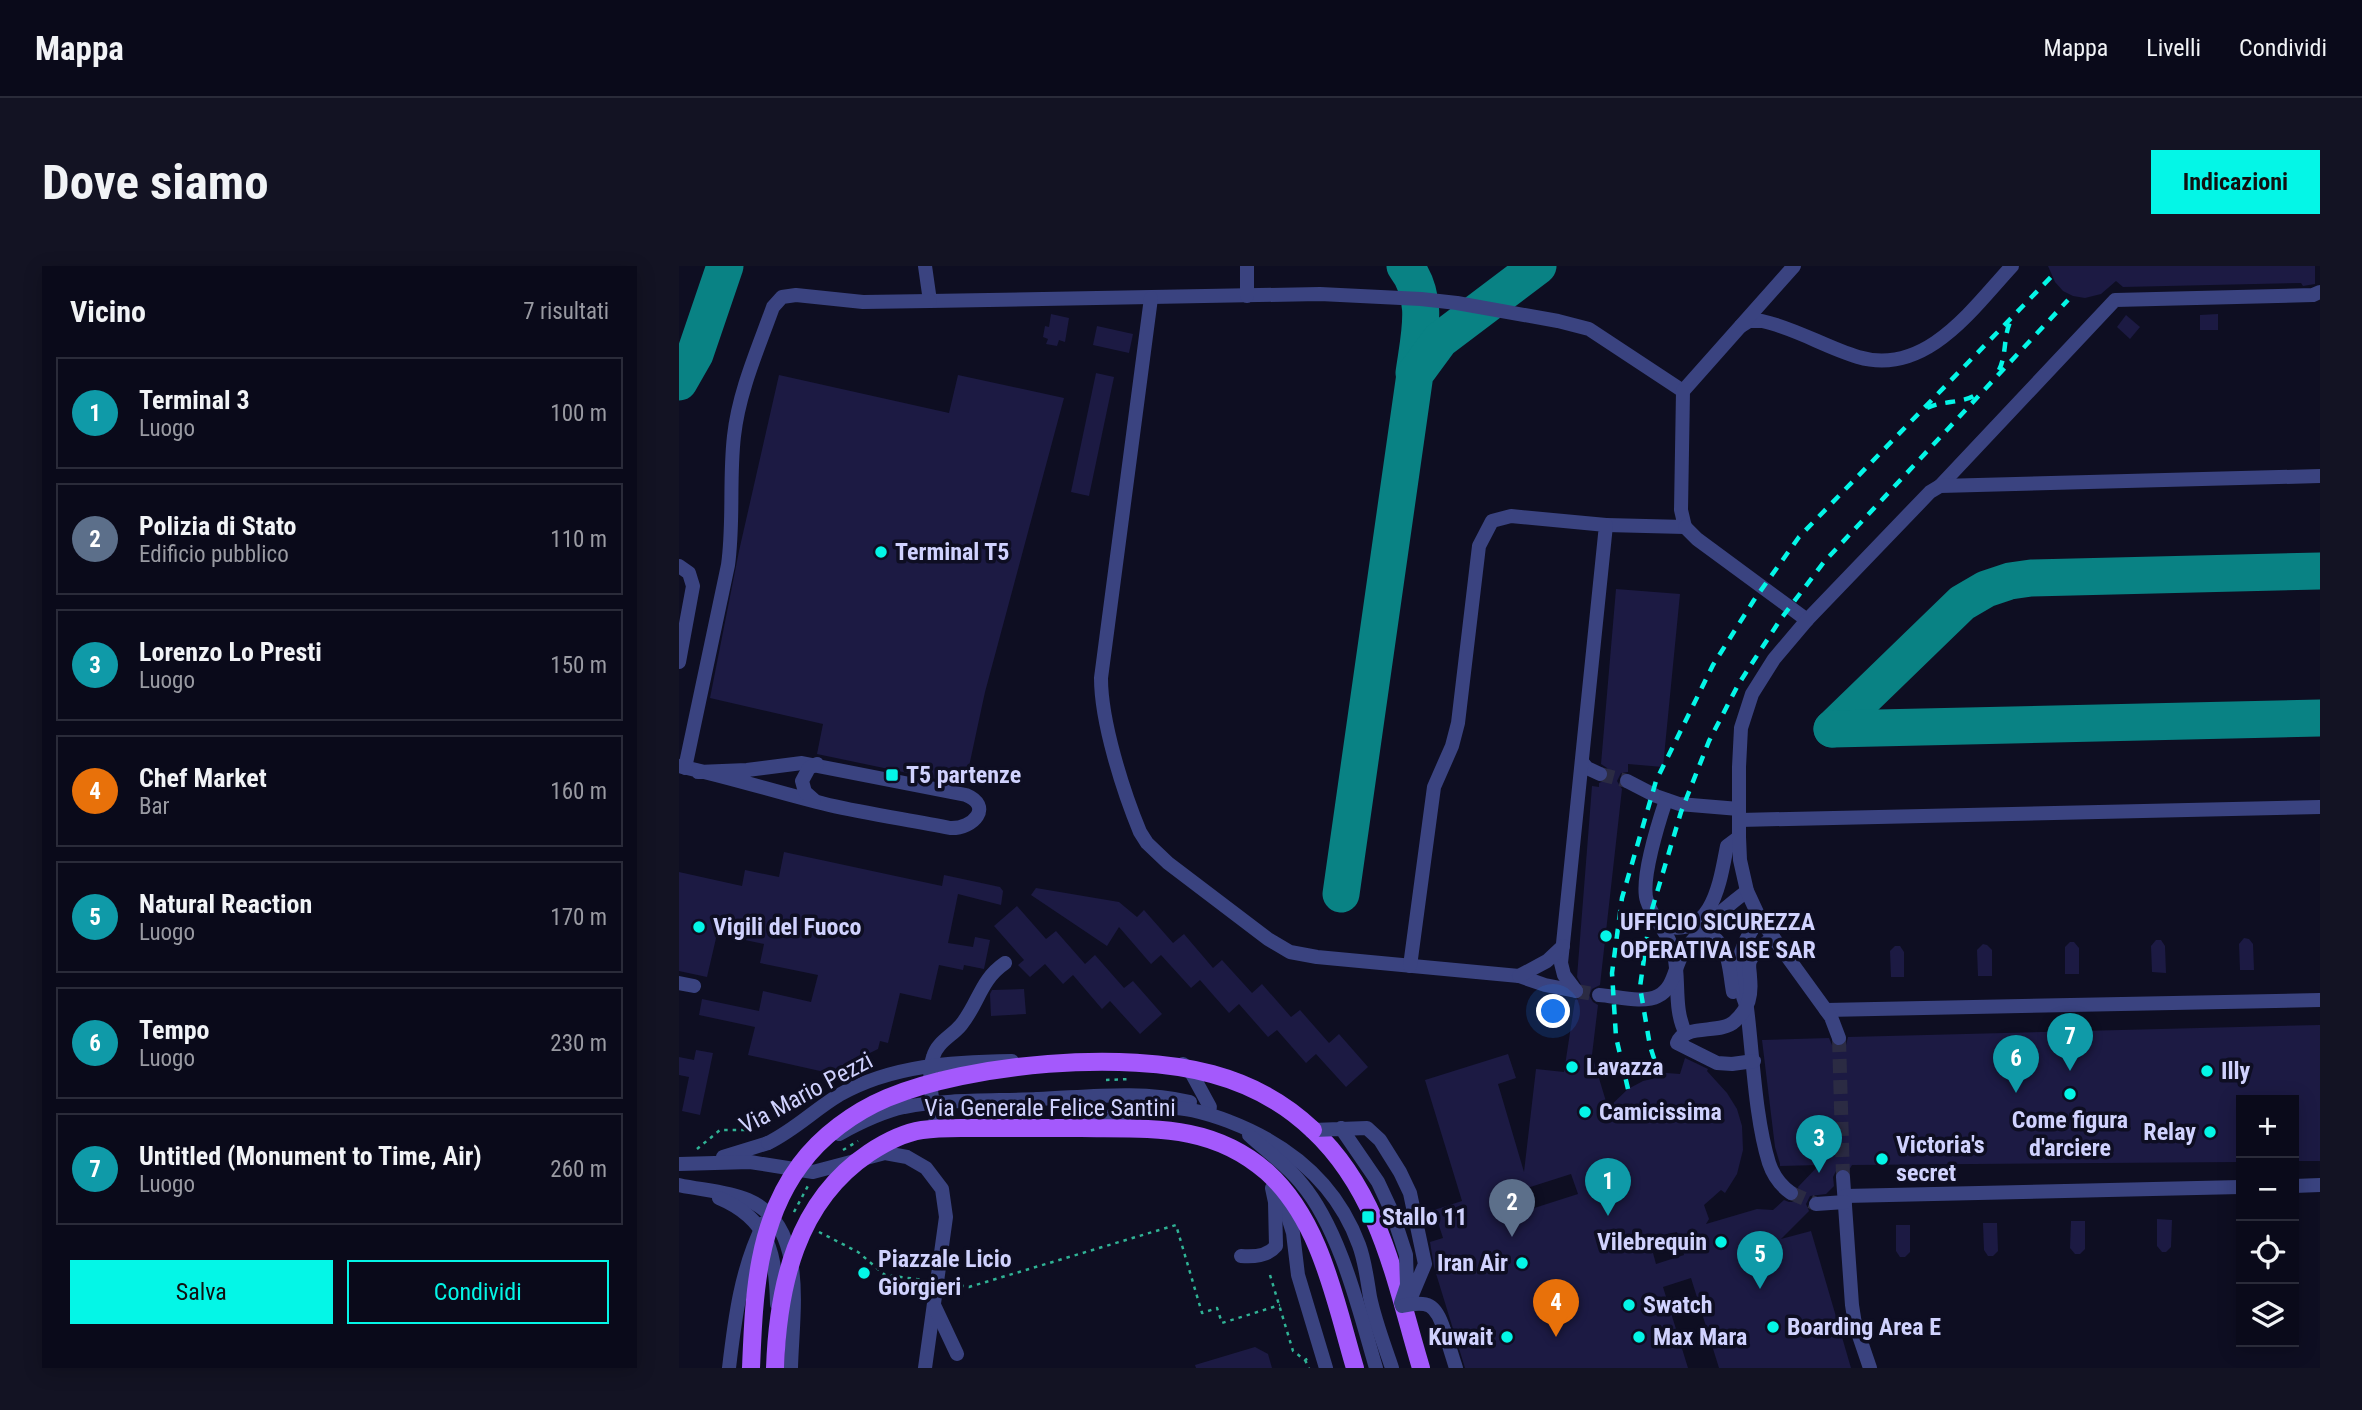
<!DOCTYPE html>
<html lang="it">
<meta charset="utf-8">
<style>
body{margin:0;font-family:"Roboto Condensed",sans-serif;background:#131323;color:#f1f3f6}
.controls{position:absolute;right:21px;bottom:21px;display:grid;overflow:hidden;border-radius:0px;box-shadow:0 4px 18px #0003}
.controls button{width:63px;height:63px;display:grid;place-items:center;padding:0;border:0;border-bottom:2px solid #2a2b39;background:#0a0a1a;color:#f1f3f6;font:35px sans-serif}
.you{position:absolute;left:875px;top:746px;width:24px;height:24px;margin:-18px;border:5px solid #fff;border-radius:50%;background:#1a73e8;box-shadow:0 0 0 10px #1a73e833}
.badge{display:grid;place-items:center;width:46px;height:46px;border-radius:50%;background:#04f6e7;color:#fff;font-size:23px;font-weight:700}
.pin{position:absolute;translate:-50% -58px;filter:drop-shadow(0 2px 4px #0008)}
.pin::after{content:'';position:absolute;top:37px;width:24px;height:21px;background:inherit;clip-path:polygon(0 0,100% 0,50% 100%)}
.list{margin:0;padding:0;list-style:none}
h2{display:flex;justify-content:space-between;align-items:center;height:91px;margin:0;padding:0 28px;font-size:30px}
h2 small{font-size:23px;font-weight:400;color:#999aa2}
.list li{display:grid;grid-template-columns:46px 1fr auto;gap:21px;align-items:center;box-sizing:border-box;height:112px;margin:0 14px 14px;padding:0 14px;border:2px solid #2a2b39;border-radius:0px}
.list b{display:block;font-size:26px;white-space:nowrap}
.list p{margin:0;font-size:23px;white-space:nowrap;color:#999aa2}
.list em{font-size:23px;font-style:normal;color:#999aa2}
.actions{display:flex;gap:14px;padding:21px 28px}
.actions a{flex:1;padding:16px 0;border:2px solid #04f6e7;border-radius:0px;text-align:center;font-size:24px;color:#04f6e7}
.actions .main{background:#04f6e7;color:#111}
.icon{flex:none;width:38px;height:38px;fill:none;stroke:currentColor;stroke-width:2;stroke-linecap:round;stroke-linejoin:round}
.map{position:relative;flex:none;width:1641px;height:1102px;overflow:hidden;border-radius:0px}
header{display:flex;align-items:center;gap:42px;box-sizing:border-box;height:98px;padding:0 35px;background:#0a0a1a;border-bottom:2px solid #2a2b39}
header strong{font-size:33px}
nav{display:flex;gap:38px;margin-inline-start:auto;font-size:24px}
.intro{display:flex;align-items:center;justify-content:space-between;box-sizing:border-box;height:168px;padding:0 42px}
h1{margin:0;font-size:49px}
.button{padding:18px 32px;border-radius:0px;background:#04f6e7;color:#111;font-size:24px;font-weight:700}
main{display:flex;gap:42px;padding:0 42px}
aside{flex:1;background:#0a0a1a;border-radius:0px;box-shadow:0 4px 18px #0003}
.map>svg:first-child{display:block}
.lines{fill:none;stroke-linecap:round;stroke-linejoin:round}
.taxiway{stroke:#098284;stroke-width:37}
.building{fill:#1c1a43;fill-rule:evenodd}
.minor-tunnel{stroke:#2b2b43;stroke-width:14;stroke-dasharray:14 7;stroke-linecap:butt}
.path{stroke:#30b295;stroke-width:2.5;stroke-dasharray:3.5 5;stroke-linecap:butt}
.minor{stroke:#3a4380;stroke-width:14}
.major{stroke:#a459fc;stroke-width:18}
.rail{stroke:#04f6e7;stroke-width:4.5;stroke-dasharray:10 9;stroke-linecap:butt}
.minor-bridge{stroke:#3a4380;stroke-width:14}
.major-bridge{stroke:#a459fc;stroke-width:18}
.poi-dot{fill:#04f6e7;stroke:#0e0e22;stroke-width:2.5}
.labels{text-anchor:middle;stroke-width:7;stroke-linejoin:round;paint-order:stroke}
.poi-label{font-size:24px;font-weight:bold;fill:#d0d2fe;stroke:#0e0e22;text-anchor:start}
.street-label{font-size:24px;fill:#d0d2fe;stroke:#0e0e22}
</style>
<header>
<strong>Mappa</strong>
<nav><a>Mappa</a><a>Livelli</a><a>Condividi</a></nav>
</header>
<div class="intro"><h1>Dove siamo</h1><a class="button">Indicazioni</a></div>
<main>
<aside>
<h2>Vicino<small>7 risultati</small></h2>
<ul class="list">
<li><span class="badge" style="background:#0f9aa8">1</span><div><b>Terminal 3</b><p>Luogo</p></div><em>100 m</em></li>
<li><span class="badge" style="background:#5c6f8a">2</span><div><b>Polizia di Stato</b><p>Edificio pubblico</p></div><em>110 m</em></li>
<li><span class="badge" style="background:#0f9aa8">3</span><div><b>Lorenzo Lo Presti</b><p>Luogo</p></div><em>150 m</em></li>
<li><span class="badge" style="background:#e8710a">4</span><div><b>Chef Market</b><p>Bar</p></div><em>160 m</em></li>
<li><span class="badge" style="background:#0f9aa8">5</span><div><b>Natural Reaction</b><p>Luogo</p></div><em>170 m</em></li>
<li><span class="badge" style="background:#0f9aa8">6</span><div><b>Tempo</b><p>Luogo</p></div><em>230 m</em></li>
<li><span class="badge" style="background:#0f9aa8">7</span><div><b>Untitled (Monument to Time, Air)</b><p>Luogo</p></div><em>260 m</em></li>
</ul>
<div class="actions"><a class="main">Salva</a><a>Condividi</a></div>
</aside>
<div class="map">
<svg width="1641" height="1102" viewBox="0 0 1641 1102">
<rect width="100%" height="100%" fill="#0e0e22"/>
<g class="lines">
<!-- taxiway -->
<g class="taxiway">
<path d="M 726,0 C 751,32 740,70 735,107"/>
<polyline points="0,116 16,88 46,0"/>
<polyline points="1153,463 1283,337 1307,323 1331,315 1352,312 1641,305"/>
<polyline points="1153,463 1641,452"/>
<polyline points="662,628 736,108 761,74 859,0"/>
</g>
</g>
<!-- building -->
<g class="building">
<polygon points="1369,0 1636,0 1636,18 1624,20 1622,17 1444,21 1437,15 1422,28 1406,32 1394,30 1384,25 1376,16"/>
<polygon points="372,48 390,52 386,76 380,74 378,80 367,78 369,73 364,71 366,60 370,61"/>
<polygon points="1539,48 1539,64 1521,64 1521,49"/>
<polygon points="1447,49 1461,61 1451,73 1438,61"/>
<polygon points="418,60 454,68 450,87 414,79"/>
<polygon points="417,107 435,111 410,230 392,226"/>
<polygon points="100,109 270,147 279,109 385,132 306,426 286,519 138,488 144,458 31,432 60,285"/>
<path d="M 937,323 L 1001,328 L 984,501 L 949,498 L 949,506 L 942,507 L 938,515 L 943,523 L 921,719 L 913,723 L 910,729 L 914,736 L 919,739 L 913,789 L 929,842 L 949,823 L 964,815 L 981,811 L 987,807 L 1001,808 L 1006,792 L 1029,803 L 1028,805 L 1048,827 L 1058,843 L 1063,860 L 1064,884 L 1058,908 L 1046,927 L 1042,924 L 1025,939 L 1030,953 L 1027,958 L 1078,943 L 1094,944 L 1105,934 L 1110,936 L 1116,936 L 1121,929 L 1119,921 L 1140,899 L 1101,900 L 1101,898 L 1096,881 L 1083,774 L 1150,772 L 1153,779 L 1159,782 L 1167,779 L 1169,771 L 1641,759 L 1641,895 L 1615,895 L 1615,834 L 1562,834 L 1562,896 L 1173,899 L 1170,904 L 1164,901 L 1158,903 L 1154,911 L 1155,920 L 1147,928 L 1131,930 L 1127,938 L 1130,945 L 1102,973 L 1132,965 L 1172,1102 L 1040,1102 L 1012,1012 L 984,1021 L 1009,1102 L 786,1102 L 755,1001 L 751,976 L 764,972 L 755,944 L 783,935 L 746,814 L 829,788 L 837,812 L 819,818 L 845,906 L 857,803 L 885,806 L 896,734 L 903,732 L 906,726 L 898,711 L 913,520 L 920,521 L 920,517 L 929,513 L 931,508 L 928,502 L 922,498 ZM 892,908 L 899,928 L 849,944 L 842,924 ZM 998,966 L 1005,989 L 977,998 L 971,976 L 974,975 L 973,971 Z"/>
<polygon points="105,586 263,620 265,609 321,621 324,625 322,639 279,628 269,677 294,681 296,671 311,674 305,703 285,699 284,704 260,699 252,734 221,727 209,777 201,775 199,783 150,807 69,789 76,761 20,749 23,733 80,745 84,725 132,736 139,709 81,697 85,678 38,668 28,711 0,705 0,606 63,620 66,604 100,611"/>
<polygon points="357,622 440,636 458,651 465,644 494,677 505,668 534,702 543,694 573,727 583,718 612,751 621,744 650,777 660,768 689,801 667,821 637,788 627,797 598,764 589,771 560,738 550,747 521,714 512,722 482,689 472,698 440,661 428,680 352,629"/>
<polygon points="338,640 367,673 377,665 406,698 416,689 445,722 454,715 483,748 461,768 431,735 423,743 394,709 384,718 366,698 351,711 339,699 345,694 315,660"/>
<polygon points="1565,672 1570,673 1574,678 1575,704 1561,704 1560,678"/>
<polygon points="1477,674 1482,674 1486,680 1487,707 1473,706 1472,680"/>
<polygon points="1391,676 1395,676 1400,682 1400,708 1386,708 1386,681"/>
<polygon points="1304,678 1308,679 1313,684 1313,710 1299,710 1298,684"/>
<polygon points="1216,680 1221,680 1225,686 1225,711 1212,711 1211,685"/>
<polygon points="345,723 347,748 312,750 311,728 313,724"/>
<polygon points="17,784 34,787 21,849 3,845 10,811 0,809 0,791 15,794"/>
<polygon points="1478,953 1493,954 1492,981 1487,986 1483,986 1478,980"/>
<polygon points="1392,955 1406,955 1406,983 1401,988 1396,988 1391,982"/>
<polygon points="1304,957 1318,957 1319,985 1314,990 1309,990 1305,984"/>
<polygon points="1217,959 1231,959 1231,986 1226,991 1221,991 1217,985"/>
<polygon points="576,1081 589,1088 593,1102 517,1102 516,1099"/>
</g>
<g class="lines">
<!-- minor-tunnel -->
<g class="minor-tunnel">
<polyline points="921,508 948,515"/>
<polyline points="897,725 920,729"/>
<polyline points="1160,772 1164,911"/>
<polyline points="1112,927 1137,938"/>
</g>
<!-- path -->
<g class="path">
<polyline points="427,814 451,813"/>
<polyline points="18,883 41,864 72,864 95,857"/>
<polyline points="164,884 179,875"/>
<polyline points="115,946 130,918"/>
<polyline points="140,966 179,986 206,1009 245,1014"/>
<polyline points="591,1009 614,1085 626,1094 630,1092"/>
<polyline points="273,1018 290,1021 497,959 523,1047 538,1042 543,1057 601,1039"/>
<polyline points="626,1094 630,1102"/>
</g>
<!-- minor -->
<g class="minor">
<polyline points="246,0 251,35 641,28 742,33 778,37 879,55 910,63 1004,125"/>
<polyline points="568,0 568,30"/>
<path d="M 472,32 L 422,412 C 422,456 444,525 461,566 L 468,577 L 489,597 L 589,673 L 611,686 L 638,691 L 840,710 L 866,719 L 897,725"/>
<path d="M 1062,60 L 1070,55 L 1083,55 C 1116,62 1146,81 1179,91 C 1247,111 1294,42 1333,0"/>
<polyline points="1261,220 1436,34 1634,29 1641,26"/>
<polyline points="927,259 1006,261 1002,244 1004,125 1115,0"/>
<polyline points="1006,261 1018,273 1128,354"/>
<polyline points="0,300 10,307 14,320 0,396"/>
<polyline points="903,496 908,502 921,508"/>
<path d="M 0,500 C 51,511 100,527 150,539 C 190,548 231,554 271,562 C 295,563 314,540 287,529 L 123,497 L 68,504 L 19,506"/>
<path d="M 6,502 L 49,299 C 55,256 50,213 55,170 C 60,125 79,83 94,41 L 103,31 L 117,29 L 184,36 L 251,35"/>
<polyline points="948,515 977,530 1000,538 1060,543"/>
<polyline points="135,534 126,526 123,515 130,502 138,498"/>
<path d="M 987,534 C 980,555 961,615 968,635 C 974,654 991,668 995,688 C 1001,715 994,743 1007,768"/>
<polyline points="1061,554 1641,541"/>
<path d="M 1081,653 C 1057,682 1054,707 1068,742 C 1074,790 1076,852 1090,897 C 1094,909 1102,920 1112,927"/>
<path d="M 982,659 C 1034,675 1041,615 1048,580 L 1060,571"/>
<path d="M 1025,665 C 1052,679 1049,698 1054,726"/>
<polyline points="731,700 755,521 773,480 779,457 800,280 813,255 832,250 927,259 882,697 885,709 897,725"/>
<polyline points="840,710 868,695 884,680"/>
<polyline points="0,717 15,720"/>
<path d="M 920,729 C 937,730 964,738 979,730 C 995,722 995,703 1003,689 C 1016,667 1047,641 1068,625"/>
<polyline points="1147,744 1641,734"/>
<polyline points="1160,772 1152,751 1081,653 1068,625 1061,594 1060,571 1060,501 1062,462 1073,428 1095,393 1128,354 1251,226 1261,220 1641,210"/>
<path d="M 1075,795 L 1053,798 L 1038,797 L 998,777 C 1005,757 1042,769 1056,755 C 1070,742 1073,730 1071,711 C 1071,705 1069,700 1071,695 C 1075,685 1086,678 1094,671"/>
<polyline points="504,798 513,808 531,841"/>
<path d="M 359,833 C 409,831 461,824 511,836"/>
<path d="M 397,856 C 431,852 463,841 497,842 C 515,843 533,849 549,855 C 609,878 657,916 680,979 C 686,995 688,1013 691,1031 C 696,1055 705,1078 713,1102"/>
<path d="M 258,862 C 255,841 247,812 254,791 C 258,776 273,770 282,759 C 300,737 301,714 326,697"/>
<path d="M 570,869 C 587,885 607,898 622,917 C 661,963 680,1044 697,1102"/>
<polyline points="44,891 89,877"/>
<polyline points="0,898 71,896 134,906 206,887 228,891 247,902 263,923 267,951 246,1102"/>
<polyline points="1164,911 1173,1039 1176,1058 1191,1102"/>
<path d="M 0,919 C 22,924 48,925 69,934 C 130,960 113,1049 112,1102"/>
<polyline points="1615,920 1641,919"/>
<polyline points="602,928 614,967 619,1009 647,1102"/>
<polyline points="1166,930 1562,921"/>
<path d="M 40,932 C 90,953 97,988 98,1038"/>
<polyline points="1137,938 1166,936"/>
<path d="M 562,990 C 574,991 589,990 597,980 L 596,936 L 593,922"/>
<polyline points="255,1039 278,1088"/>
<polyline points="765,1064 777,1102"/>
</g>
<!-- major -->
<g class="major">
<path d="M 634,864 C 702,928 716,1016 742,1102"/>
<path d="M 96,1102 C 99,1020 117,936 190,887 C 205,877 224,867 243,864 C 262,861 282,862 301,862 C 335,862 368,862 402,862 C 471,863 532,857 588,906 C 642,955 656,1035 676,1102"/>
</g>
<!-- rail -->
<g class="rail">
<path d="M 1320,104 C 1328,88 1324,70 1332,54"/>
<path d="M 1248,142 C 1265,134 1283,138 1298,128"/>
<polyline points="981,811 971,780 961,721 971,650 1002,546 1030,475 1059,419 1101,354 1145,296 1389,34"/>
<polyline points="949,823 937,771 933,707 943,632 977,515 1034,399 1075,334 1120,271 1372,11"/>
</g>
<!-- minor-bridge -->
<g class="minor-bridge">
<polyline points="634,864 688,862 701,874 721,906 731,927 746,998 733,1029 722,1037 728,1019 727,989 713,946 699,916 662,862"/>
<path d="M 160,868 C 180,857 202,846 225,841 C 268,833 315,835 359,833"/>
<path d="M 89,877 C 117,863 135,844 160,829 C 213,799 274,796 333,795"/>
<path d="M 723,1040 C 749,1034 757,1038 765,1064"/>
<path d="M 50,1102 C 56,1051 62,1003 85,957"/>
</g>
<!-- major-bridge -->
<path class="major-bridge" d="M 72,1102 C 75,1032 77,958 121,899 C 142,870 175,846 208,832 C 292,797 446,784 533,808 C 570,818 606,837 634,864"/>
</g>
<!-- markers -->
<g class="poi-dot">
<circle cx="202" cy="286" r="7"/>
<rect x="206" y="502" width="14" height="14" rx="3.5"/>
<circle cx="20" cy="661" r="7"/>
<circle cx="927" cy="670" r="7"/>
<circle cx="893" cy="801" r="7"/>
<circle cx="1528" cy="805" r="7"/>
<circle cx="1391" cy="828" r="7"/>
<circle cx="906" cy="846" r="7"/>
<circle cx="1531" cy="866" r="7"/>
<circle cx="1203" cy="893" r="7"/>
<rect x="682" y="944" width="14" height="14" rx="3.5"/>
<circle cx="1042" cy="976" r="7"/>
<circle cx="843" cy="997" r="7"/>
<circle cx="185" cy="1007" r="7"/>
<circle cx="950" cy="1039" r="7"/>
<circle cx="1094" cy="1061" r="7"/>
<circle cx="828" cy="1071" r="7"/>
<circle cx="960" cy="1071" r="7"/>
</g>
<g class="labels">
<!-- poi labels -->
<g class="poi-label">
<text x="216" y="294">Terminal T5</text>
<text x="227" y="517">T5 partenze</text>
<text x="941" y="664">UFFICIO SICUREZZA<tspan x="941" dy="28">OPERATIVA ISE SAR</tspan></text>
<text x="34" y="669">Vigili del Fuoco</text>
<text x="907" y="809">Lavazza</text>
<text x="1542" y="813">Illy</text>
<text x="920" y="854">Camicissima</text>
<text x="1391" y="862" text-anchor="middle">Come figura<tspan x="1391" dy="28">d'arciere</tspan></text>
<text x="1517" y="874" text-anchor="end">Relay</text>
<text x="1217" y="887">Victoria's<tspan x="1217" dy="28">secret</tspan></text>
<text x="703" y="959">Stallo 11</text>
<text x="1028" y="984" text-anchor="end">Vilebrequin</text>
<text x="199" y="1001">Piazzale Licio<tspan x="199" dy="28">Giorgieri</tspan></text>
<text x="829" y="1005" text-anchor="end">Iran Air</text>
<text x="964" y="1047">Swatch</text>
<text x="1108" y="1069">Boarding Area E</text>
<text x="814" y="1079" text-anchor="end">Kuwait</text>
<text x="974" y="1079">Max Mara</text>
</g>
<!-- street labels -->
<g class="street-label">
<text transform="translate(127 827) rotate(-28)" y="8">Via Mario Pezzi</text>
<text x="371" y="850">Via Generale Felice Santini</text>
</g>
</g>
</svg>
<div class="controls">
<button>+</button>
<button>−</button>
<button><svg class="icon" aria-label="locate" viewBox="0 0 24 24"><circle cx="12" cy="12" r="6"/><path d="M12 2v4M12 18v4M2 12h4M18 12h4"/></svg></button>
<button><svg class="icon" aria-label="layers" viewBox="0 0 24 24"><path d="M12 4l9 5-9 5-9-5zM3 14l9 5 9-5"/></svg></button>
</div>
<div class="you"></div>
<div class="pin badge" style="left:929px;top:950px;background:#0f9aa8">1</div>
<div class="pin badge" style="left:833px;top:971px;background:#5c6f8a">2</div>
<div class="pin badge" style="left:1140px;top:907px;background:#0f9aa8">3</div>
<div class="pin badge" style="left:877px;top:1071px;background:#e8710a">4</div>
<div class="pin badge" style="left:1081px;top:1023px;background:#0f9aa8">5</div>
<div class="pin badge" style="left:1337px;top:827px;background:#0f9aa8">6</div>
<div class="pin badge" style="left:1391px;top:805px;background:#0f9aa8">7</div>
</div>
</main>
